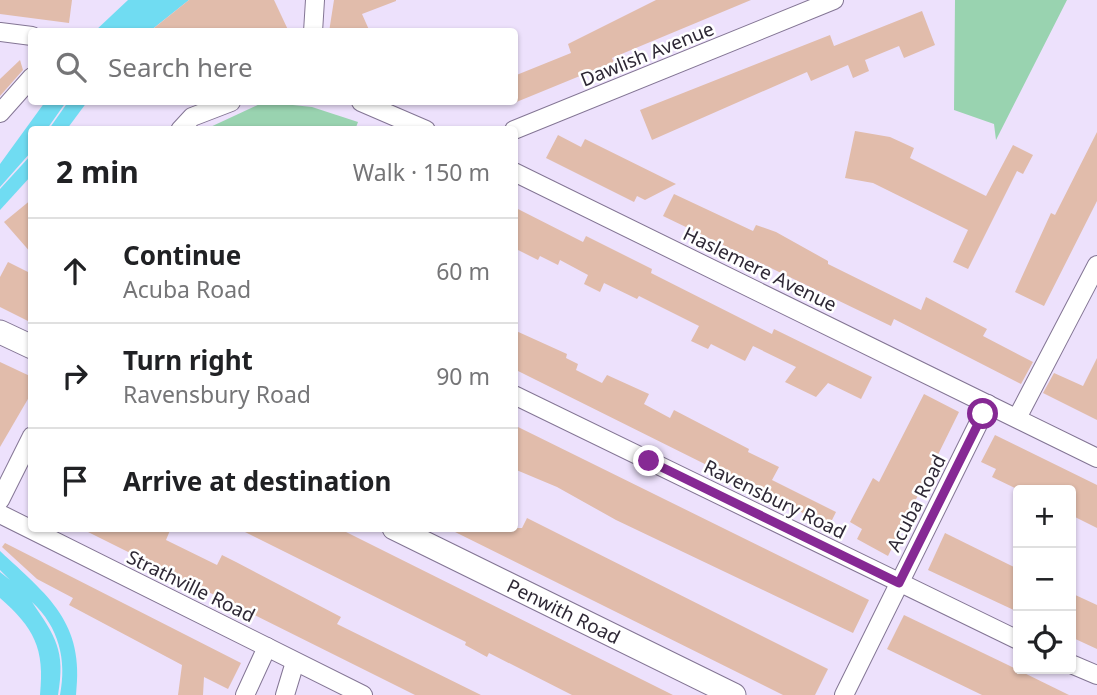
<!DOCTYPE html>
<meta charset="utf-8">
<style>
body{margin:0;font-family:"Noto Sans",sans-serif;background:#f6f6f6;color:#202124}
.controls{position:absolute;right:21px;bottom:21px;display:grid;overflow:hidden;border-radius:7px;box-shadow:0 2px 5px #0004}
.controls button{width:63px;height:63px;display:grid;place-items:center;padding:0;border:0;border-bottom:2px solid #e0e0e0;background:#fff;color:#202124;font:35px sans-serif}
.stop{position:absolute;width:21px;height:21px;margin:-16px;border:5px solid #862994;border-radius:50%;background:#fff}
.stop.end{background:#862994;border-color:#fff;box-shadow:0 2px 7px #0008}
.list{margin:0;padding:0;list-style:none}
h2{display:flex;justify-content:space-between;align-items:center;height:91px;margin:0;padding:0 28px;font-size:30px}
h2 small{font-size:23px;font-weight:400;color:#757577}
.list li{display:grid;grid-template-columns:46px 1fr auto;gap:21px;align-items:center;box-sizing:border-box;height:105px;padding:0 28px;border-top:2px solid #e0e0e0}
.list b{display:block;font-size:26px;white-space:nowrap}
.list p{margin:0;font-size:23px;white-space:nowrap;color:#757577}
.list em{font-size:23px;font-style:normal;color:#757577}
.icon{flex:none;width:38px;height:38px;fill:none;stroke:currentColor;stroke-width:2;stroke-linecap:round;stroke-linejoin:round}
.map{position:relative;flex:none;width:1097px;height:695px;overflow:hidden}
.search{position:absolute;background:#fff;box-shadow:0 2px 5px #0004;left:28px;top:28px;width:490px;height:77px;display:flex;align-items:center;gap:18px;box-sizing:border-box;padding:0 24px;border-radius:7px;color:#757577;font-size:26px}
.panel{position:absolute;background:#fff;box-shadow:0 2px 5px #0004;left:28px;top:126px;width:490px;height:406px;border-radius:7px}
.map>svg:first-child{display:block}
.green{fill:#99d3b0}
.water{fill:#70dcf2}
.building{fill:#e1bcab}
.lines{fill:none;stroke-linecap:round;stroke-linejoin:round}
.minor-casing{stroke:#837594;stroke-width:20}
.tertiary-casing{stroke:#837594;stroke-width:25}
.minor{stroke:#fff;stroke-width:18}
.tertiary{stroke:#fff;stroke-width:23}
.route{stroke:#862994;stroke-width:9}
.labels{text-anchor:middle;stroke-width:5;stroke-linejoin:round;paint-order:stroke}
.street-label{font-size:19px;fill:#2e2835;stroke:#fff}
</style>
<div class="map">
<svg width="1097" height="695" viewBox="0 0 1097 695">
<rect width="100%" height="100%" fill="#ede1fc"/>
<!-- green -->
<g class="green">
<polygon points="955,0 1067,0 996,140 994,124 954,110"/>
<polygon points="264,102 312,107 358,122 355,130 206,129"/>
</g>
<!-- water -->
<g class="water">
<polygon points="128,0 189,0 150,31 94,32"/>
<polygon points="45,102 66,102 47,129 32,130 31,152 0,187 0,164"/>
<polygon points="68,102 87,102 67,129 49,129"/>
<polygon points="31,155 31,176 0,210 0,189"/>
<path d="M 0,551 C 48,596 85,622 76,695 L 60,695 C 67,660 59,627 32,602 C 55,636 66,650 58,695 L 40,695 C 45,648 34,628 0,598 L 0,572 L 10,580 L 0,570 Z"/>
</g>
<!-- building -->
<g class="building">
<polygon points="0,0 72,0 69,23 0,14"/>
<polygon points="189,0 274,0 289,32 149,32"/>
<polygon points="334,0 396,0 396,1 362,14 370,32 329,32"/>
<polygon points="656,0 751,0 643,45 612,58 614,62 514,103 514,76 571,53 568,44"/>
<polygon points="922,11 935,45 904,58 899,46 865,60 869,71 853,78 848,65 811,81 807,72 652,140 640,110 830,35 834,46"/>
<polygon points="20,60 23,70 0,96 0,79"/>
<polygon points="855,131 890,137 914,148 910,158 986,196 1013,145 1033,155 1023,174 1017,171 968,269 953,262 968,230 873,183 845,178"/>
<polygon points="1097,132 1097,201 1044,306 1015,292 1051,213 1055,215"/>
<polygon points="558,135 581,147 585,139 676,184 645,200 637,196 634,202 546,158"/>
<polygon points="674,194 753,231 756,225 776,232 828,261 828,264 921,310 926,297 987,329 983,336 1033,362 1021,384 894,319 891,326 663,216"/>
<polygon points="32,199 32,254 4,222"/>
<polygon points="514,207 583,242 586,236 652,269 651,273 772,334 774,329 872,377 861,399 828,383 816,397 785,382 796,367 753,346 745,361 711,344 708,349 691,341 699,326 639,296 637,299 604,283 600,292 584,284 588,275 560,260 558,265 540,256 538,260 514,248"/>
<polygon points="8,262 32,274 32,323 0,307 0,277"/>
<polygon points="514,330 567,354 566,358 578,364 576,370 602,383 607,375 649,394 644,404 670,418 674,410 749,449 748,452 779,467 772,480 836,512 829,526 514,369"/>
<polygon points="1097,358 1097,420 1043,393 1054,373 1083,386"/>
<polygon points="0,362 32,377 32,392 0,447"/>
<polygon points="924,394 959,412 888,556 857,539 862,529 850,522 873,478 879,482"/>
<polygon points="514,425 869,600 853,633 616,520 557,487 514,469"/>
<polygon points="995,435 1097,485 1097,528 1071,515 1071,490 1019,490 992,477 996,469 981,462"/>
<polygon points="527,518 828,669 815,695 783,695 447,528 522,528"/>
<polygon points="80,528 171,528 166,540 217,565 222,555 236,562 341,617 337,624 481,695 415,695"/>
<polygon points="237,528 338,528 673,695 572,695 489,653 487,657 465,645 466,642"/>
<polygon points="945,533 1018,569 1018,612 928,570"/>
<polygon points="5,543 241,663 228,689 204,677 203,695 178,695 182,665 69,605 73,598 37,579 2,547"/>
<polygon points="1071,593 1097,605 1097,649 1071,637"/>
<polygon points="904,615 1008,665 1069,695 982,695 887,649"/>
</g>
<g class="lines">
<!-- minor casing -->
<g class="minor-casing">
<g id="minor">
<polyline points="0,32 32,36"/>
<polyline points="313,32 315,0"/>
<polyline points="361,102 426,130"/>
<polyline points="0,113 32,77"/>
<polyline points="180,130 192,117 231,102"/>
<polyline points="514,130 834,0"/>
<polyline points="514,172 1097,458"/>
<polyline points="514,395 1018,640"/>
<polyline points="1017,418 1097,265"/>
<polyline points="0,500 32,436"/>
<polyline points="0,514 363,695"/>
<polyline points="1071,664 1097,675"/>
<polyline points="245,695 267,647"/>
<polyline points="285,695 295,662"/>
<polyline points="844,695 988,404"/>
</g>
</g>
<!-- tertiary casing -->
<g class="tertiary-casing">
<g id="tertiary">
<polyline points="0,332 32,347"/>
<path id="s1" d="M 394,528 L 734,695"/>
</g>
</g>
<!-- minor -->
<use href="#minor" class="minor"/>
<!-- tertiary -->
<use href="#tertiary" class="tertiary"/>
</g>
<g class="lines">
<!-- route -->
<polyline class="route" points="649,461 899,583 983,414"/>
</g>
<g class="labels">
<!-- street labels -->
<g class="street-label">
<text transform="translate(647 54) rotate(-22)" y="7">Dawlish Avenue</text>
<text transform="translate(760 269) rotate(26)" y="7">Haslemere Avenue</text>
<text transform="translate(775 499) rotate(26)" y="7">Ravensbury Road</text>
<text transform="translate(916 503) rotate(-63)" y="7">Acuba Road</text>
<text transform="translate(191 586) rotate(26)" y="7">Strathville Road</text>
<text dy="7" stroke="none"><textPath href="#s1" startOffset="189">Penwith Road</textPath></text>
</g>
</g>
</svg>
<div class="controls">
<button>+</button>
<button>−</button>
<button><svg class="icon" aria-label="locate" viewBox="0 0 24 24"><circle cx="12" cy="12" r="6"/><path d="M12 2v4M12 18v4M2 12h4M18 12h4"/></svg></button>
</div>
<div class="stop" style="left:983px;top:414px"></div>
<div class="stop end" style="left:649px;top:461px"></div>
<div class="search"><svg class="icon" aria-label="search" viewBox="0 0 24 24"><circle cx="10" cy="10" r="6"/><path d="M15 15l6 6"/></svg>Search here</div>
<section class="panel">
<h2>2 min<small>Walk · 150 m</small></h2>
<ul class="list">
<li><svg class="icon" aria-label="ahead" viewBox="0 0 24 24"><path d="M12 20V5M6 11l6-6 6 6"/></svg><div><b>Continue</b><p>Acuba Road</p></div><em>60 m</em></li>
<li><svg class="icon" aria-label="right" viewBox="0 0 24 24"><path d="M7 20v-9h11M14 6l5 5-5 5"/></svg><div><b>Turn right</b><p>Ravensbury Road</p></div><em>90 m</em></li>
<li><svg class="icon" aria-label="arrive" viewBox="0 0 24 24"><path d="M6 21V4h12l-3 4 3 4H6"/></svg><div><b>Arrive at destination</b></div></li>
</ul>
</section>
</div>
